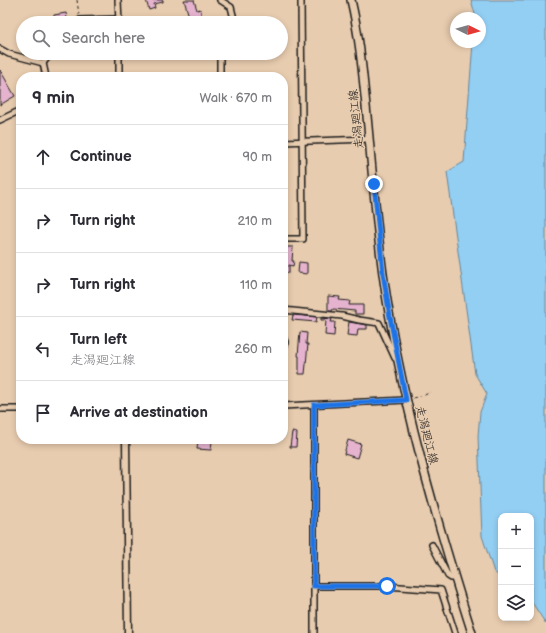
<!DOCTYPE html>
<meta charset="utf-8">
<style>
body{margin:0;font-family:"Balsamiq Sans","Klee One",sans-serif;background:#f7f7f7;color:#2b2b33}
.controls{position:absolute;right:12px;bottom:12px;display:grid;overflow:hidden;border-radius:8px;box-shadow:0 2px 6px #0003}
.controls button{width:36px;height:36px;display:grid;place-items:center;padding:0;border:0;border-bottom:1px solid #e1e1e2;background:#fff;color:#2b2b33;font:20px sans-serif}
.compass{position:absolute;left:450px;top:12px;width:36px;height:36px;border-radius:50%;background:#fff;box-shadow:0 2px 6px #0003;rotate:95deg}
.stop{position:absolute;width:12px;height:12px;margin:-9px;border:3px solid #1a73e8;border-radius:50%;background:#fff}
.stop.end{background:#1a73e8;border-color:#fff;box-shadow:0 1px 4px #0008}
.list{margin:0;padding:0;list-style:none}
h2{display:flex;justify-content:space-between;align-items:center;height:52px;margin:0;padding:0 16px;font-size:17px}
h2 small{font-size:13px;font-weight:400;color:#7c7c81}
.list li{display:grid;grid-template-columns:26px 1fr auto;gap:12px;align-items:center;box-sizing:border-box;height:64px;padding:0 16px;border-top:1px solid #e1e1e2}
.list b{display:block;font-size:15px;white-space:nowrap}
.list p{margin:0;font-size:13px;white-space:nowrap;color:#7c7c81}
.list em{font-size:13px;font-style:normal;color:#7c7c81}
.icon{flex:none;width:22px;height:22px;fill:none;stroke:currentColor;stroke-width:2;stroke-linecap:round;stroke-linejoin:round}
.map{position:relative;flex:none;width:546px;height:633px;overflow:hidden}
.search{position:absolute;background:#fff;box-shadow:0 2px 6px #0003;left:16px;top:16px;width:272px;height:44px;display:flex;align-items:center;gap:10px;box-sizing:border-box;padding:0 14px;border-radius:22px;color:#7c7c81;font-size:15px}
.panel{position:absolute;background:#fff;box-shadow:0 2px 6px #0003;left:16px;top:72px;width:272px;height:372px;border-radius:16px}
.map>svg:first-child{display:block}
.water{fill:#93cef3;stroke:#63879d}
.building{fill:#e6b3cf;stroke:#1c1c1c}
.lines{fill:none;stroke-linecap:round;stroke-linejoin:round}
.minor-casing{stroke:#1c1c1c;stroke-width:8}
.tertiary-casing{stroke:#1c1c1c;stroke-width:9}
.secondary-casing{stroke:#1c1c1c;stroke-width:10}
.path{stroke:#1c1c1c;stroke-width:1;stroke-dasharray:3 3;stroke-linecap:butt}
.minor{stroke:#e8ccaf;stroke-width:5}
.tertiary{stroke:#e8ccaf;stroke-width:6}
.secondary{stroke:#e8ccaf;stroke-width:7}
.route{stroke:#1a73e8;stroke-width:5}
.labels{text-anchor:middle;stroke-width:3;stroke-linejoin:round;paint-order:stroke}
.street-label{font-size:12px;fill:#1c1c1c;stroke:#e8ccaf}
</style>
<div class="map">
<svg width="546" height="633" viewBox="0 0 546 633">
<rect width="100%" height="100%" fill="#e8ccaf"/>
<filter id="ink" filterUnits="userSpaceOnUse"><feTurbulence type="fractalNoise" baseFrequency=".025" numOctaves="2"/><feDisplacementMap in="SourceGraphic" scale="8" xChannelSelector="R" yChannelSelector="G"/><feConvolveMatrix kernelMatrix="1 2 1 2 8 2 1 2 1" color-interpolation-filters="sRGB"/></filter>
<g filter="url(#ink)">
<!-- water -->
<polygon class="water" points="471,0 546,0 546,624 531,601 531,516 501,516 501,577 494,572 482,536 478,436 480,412 487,394 475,374 447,172 464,162 473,42 480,42 480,18 474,18 475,14"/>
<!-- building -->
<g class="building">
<polygon points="146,0 163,0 163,2 154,4 155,8 149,10"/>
<polygon points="184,0 194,0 197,10 200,9 203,20 191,23"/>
<polygon points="66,13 68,23 60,23 60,19 54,20 54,15"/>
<polygon points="0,70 15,96 0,105"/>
<polygon points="286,247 293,247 292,261 294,261 293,266 289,265 289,273 283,272"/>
<polygon points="299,262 307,263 307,274 298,273"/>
<polygon points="328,296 340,297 339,300 350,301 349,305 363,305 363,314 355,314 355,311 333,309 332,311 328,311"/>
<polygon points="293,315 317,317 316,322 292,320"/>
<polygon points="321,318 332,319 331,322 335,322 334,336 325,335 326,320 321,320"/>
<polygon points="349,322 367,325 367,329 358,329 357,336 347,335"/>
<polygon points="300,332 307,333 306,344 308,344 305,374 299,374 299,356 298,356"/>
<polygon points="292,432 297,433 296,447 290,447"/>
<polygon points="198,440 212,441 211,450 197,449"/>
<polygon points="348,440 361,444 357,458 344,454"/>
</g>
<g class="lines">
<!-- minor casing -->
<g class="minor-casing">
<g id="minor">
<polyline points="118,0 119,23"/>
<polyline points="220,0 231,7 235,23"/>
<polyline points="77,23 80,20 119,19"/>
<polyline points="0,49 9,54 43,63"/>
<polyline points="119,53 119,77"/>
<polyline points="43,63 46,77"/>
<polyline points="43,63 51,53"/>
<polyline points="220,77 220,56 229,53"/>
<polyline points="0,120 21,110"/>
<polyline points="283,142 369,139"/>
<polyline points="283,239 303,239 301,0"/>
<polyline points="283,310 342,316 359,320 379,323 395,358"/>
<polyline points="283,337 285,342 283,354"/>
<polyline points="283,406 406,400"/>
<polyline points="0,409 21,409"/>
<polyline points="432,545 448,576 451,578 455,578"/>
<polyline points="314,586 387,586 441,590 455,633"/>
<polyline points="314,633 314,405"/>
</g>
</g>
<!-- tertiary casing -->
<g class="tertiary-casing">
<polyline id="tertiary" points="126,439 128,633"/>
</g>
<!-- secondary casing -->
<g class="secondary-casing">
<path id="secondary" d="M 351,0 C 360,38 363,77 367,116 C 372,168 376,222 383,274 C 400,396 435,516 472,633"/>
</g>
<!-- path -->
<g class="path">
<polyline points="77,0 79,15"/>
<polyline points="413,398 427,394 430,392"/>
</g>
<!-- minor -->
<use href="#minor" class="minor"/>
<!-- tertiary -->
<use href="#tertiary" class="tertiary"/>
<!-- secondary -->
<use href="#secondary" class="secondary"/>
</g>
</g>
<g class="lines" filter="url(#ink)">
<!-- route -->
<polyline class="route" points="374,184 383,273 390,317 406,400 314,405 314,586 387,586"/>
</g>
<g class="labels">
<!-- street labels -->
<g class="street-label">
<text transform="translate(356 119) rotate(-96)" y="4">走潟廻江線</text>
<text transform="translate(427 435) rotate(76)" y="4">走潟廻江線</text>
</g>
</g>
</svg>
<div class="controls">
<button>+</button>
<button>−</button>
<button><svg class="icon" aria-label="layers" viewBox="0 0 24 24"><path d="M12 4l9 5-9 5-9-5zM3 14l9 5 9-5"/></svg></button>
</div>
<svg class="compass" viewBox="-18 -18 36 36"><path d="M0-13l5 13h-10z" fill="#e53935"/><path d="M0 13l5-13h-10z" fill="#7c7c81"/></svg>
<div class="stop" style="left:387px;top:586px"></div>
<div class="stop end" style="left:374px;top:184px"></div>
<div class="search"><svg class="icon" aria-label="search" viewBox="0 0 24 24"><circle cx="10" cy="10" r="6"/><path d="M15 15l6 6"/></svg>Search here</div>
<section class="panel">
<h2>9 min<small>Walk · 670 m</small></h2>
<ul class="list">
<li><svg class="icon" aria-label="ahead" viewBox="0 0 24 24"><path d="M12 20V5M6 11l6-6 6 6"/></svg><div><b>Continue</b></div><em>90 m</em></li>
<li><svg class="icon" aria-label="right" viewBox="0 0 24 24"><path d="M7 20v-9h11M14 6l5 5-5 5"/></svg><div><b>Turn right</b></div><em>210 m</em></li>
<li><svg class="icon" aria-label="right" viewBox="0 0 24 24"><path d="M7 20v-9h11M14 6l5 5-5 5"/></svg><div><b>Turn right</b></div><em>110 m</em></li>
<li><svg class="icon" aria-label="left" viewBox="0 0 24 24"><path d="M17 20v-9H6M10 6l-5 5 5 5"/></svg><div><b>Turn left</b><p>走潟廻江線</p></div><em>260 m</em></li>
<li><svg class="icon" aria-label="arrive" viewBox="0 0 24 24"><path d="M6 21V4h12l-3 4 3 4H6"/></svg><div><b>Arrive at destination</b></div></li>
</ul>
</section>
</div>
